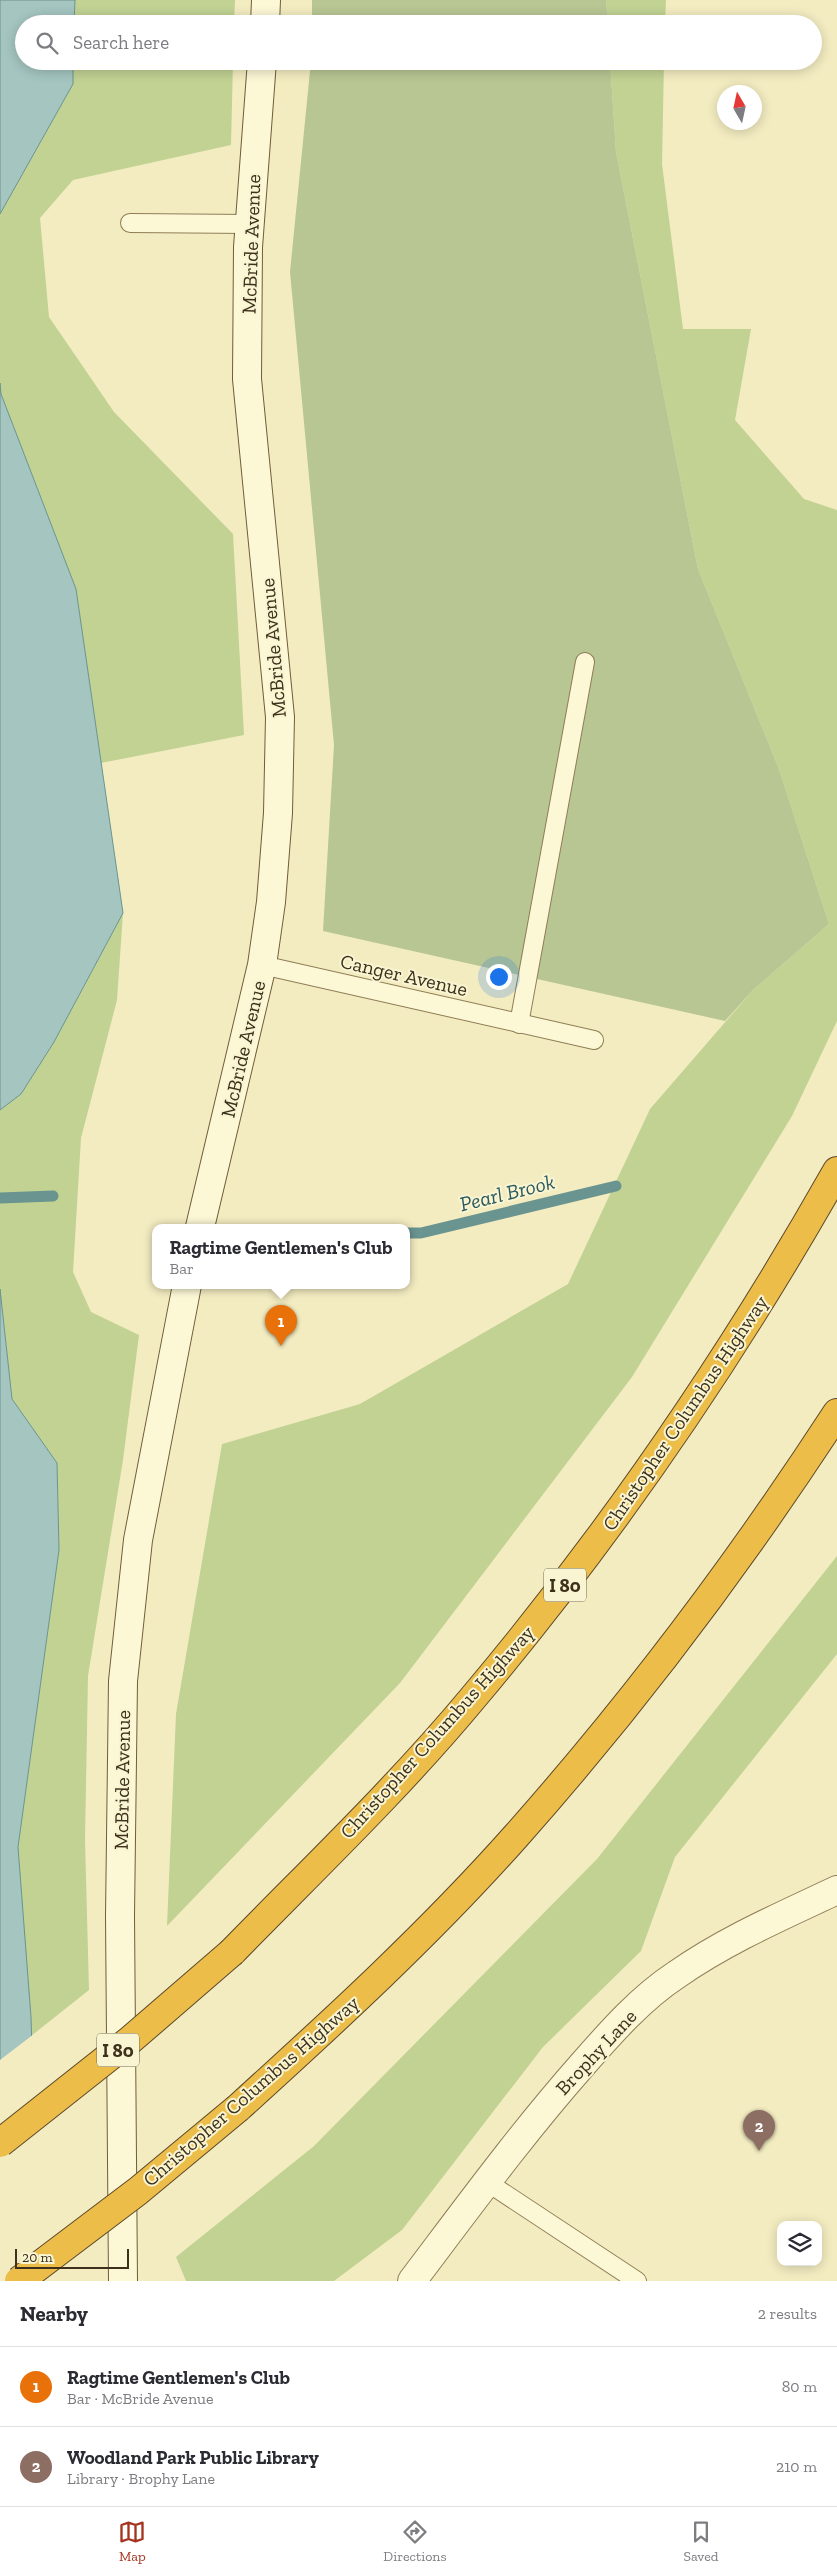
<!DOCTYPE html>
<meta charset="utf-8">
<style>
body{margin:0;font-family:"Zilla Slab",serif;background:#f7f7f7;color:#2b2b33}
.controls{position:absolute;right:15px;bottom:15px;display:grid;overflow:hidden;border-radius:10px;box-shadow:0 2px 12px #0003}
.controls button{width:45px;height:45px;display:grid;place-items:center;padding:0;border:0;border-bottom:1px solid #e1e1e2;background:#fff;color:#2b2b33;font:25px sans-serif}
.compass{position:absolute;left:717px;top:85px;width:45px;height:45px;border-radius:50%;background:#fff;box-shadow:0 2px 12px #0003;rotate:351deg}
.scale{position:absolute;left:15px;bottom:12px;width:114px;box-sizing:border-box;padding-left:5px;border:2px solid #3d311c;border-top:0;font-size:14px;line-height:18px;white-space:nowrap;color:#3d311c;-webkit-text-stroke:4px #f9f4d1;paint-order:stroke}
.you{position:absolute;left:498px;top:976px;width:18px;height:18px;margin:-12px;border:4px solid #fff;border-radius:50%;background:#1a73e8;box-shadow:0 0 0 8px #1a73e833}
.badge{display:grid;place-items:center;width:32px;height:32px;border-radius:50%;background:#a5331f;color:#fff;font-size:16px;font-weight:700}
.pin{position:absolute;translate:-50% -41px;filter:drop-shadow(0 1px 2px #0008)}
.pin::after{content:'';position:absolute;top:26px;width:18px;height:15px;background:inherit;clip-path:polygon(0 0,100% 0,50% 100%)}
.popup{position:absolute;left:152px;top:1224px;width:258px;height:65px;box-sizing:border-box;display:grid;place-content:center;border-radius:10px;background:#fff;filter:drop-shadow(0 1px 4px #0005);font-size:16px;white-space:nowrap;color:#7c7c81}
.popup b{font-size:19px;color:#2b2b33}
.popup::after{content:'';position:absolute;left:50%;top:100%;margin-left:-10px;border:10px solid transparent;border-top-color:#fff}
.list{margin:0;padding:0;list-style:none}
h2{display:flex;justify-content:space-between;align-items:center;height:65px;margin:0;padding:0 20px;font-size:21px}
h2 small{font-size:16px;font-weight:400;color:#7c7c81}
.list li{display:grid;grid-template-columns:32px 1fr auto;gap:15px;align-items:center;box-sizing:border-box;height:80px;padding:0 20px;border-top:1px solid #e1e1e2}
.list b{display:block;font-size:19px;white-space:nowrap}
.list p{margin:0;font-size:16px;white-space:nowrap;color:#7c7c81}
.list em{font-size:16px;font-style:normal;color:#7c7c81}
.icon{flex:none;width:28px;height:28px;fill:none;stroke:currentColor;stroke-width:2;stroke-linecap:round;stroke-linejoin:round}
.map{position:relative;flex:none;width:837px;height:2281px;overflow:hidden}
.search{position:absolute;background:#fff;box-shadow:0 2px 12px #0003;left:15px;right:15px;top:15px;height:55px;display:flex;align-items:center;gap:12px;box-sizing:border-box;padding:0 18px;border-radius:28px;color:#7c7c81;font-size:19px}
.sheet{height:225px;background:#fff}
nav{display:flex;justify-content:space-around;align-items:center;box-sizing:border-box;height:70px;border-top:1px solid #e1e1e2;background:#fff;font-size:14px;color:#7c7c81}
nav a{display:grid;justify-items:center;gap:2px}
nav .on{color:#a5331f}
.map>svg:first-child{display:block}
.green{fill:#c1d293}
.cemetery{fill:#b8c693}
.water{fill:#a4c5c0;stroke:#6a9490}
.pier{fill:#f3ecc1}
.lines{fill:none;stroke-linecap:round;stroke-linejoin:round}
.stream{stroke:#6a9490;stroke-width:11}
.lane-casing{stroke:#8f7d56;stroke-width:20}
.street-casing{stroke:#8f7d56;stroke-width:30}
.secondary-casing{stroke:#705d39;stroke-width:30}
.highway-casing{stroke:#5c492b;stroke-width:30}
.lane{stroke:#fcf7d5;stroke-width:18}
.street{stroke:#fcf7d5;stroke-width:28}
.secondary{stroke:#fcf7d5;stroke-width:28}
.highway{stroke:#ecbd48;stroke-width:28}
.highway-bridge-casing{stroke:#5c492b;stroke-width:30;stroke-linecap:butt}
.highway-bridge{stroke:#ecbd48;stroke-width:28}
.labels{text-anchor:middle;stroke-width:4;stroke-linejoin:round;paint-order:stroke}
.shield{fill:#f9f4d1;stroke:#756c52;stroke-width:1}
.shield-label{font-size:19px;font-weight:bold;fill:#3d311c}
.street-label{font-size:20px;fill:#3d311c;stroke:#f9f4d1}
.water-label{font-size:21px;font-style:italic;fill:#2a595e;stroke:#f9f4d1}
</style>
<div class="map">
<svg width="837" height="2281" viewBox="0 0 837 2281">
<rect width="100%" height="100%" fill="#f3ecc1"/>
<!-- green -->
<g class="green">
<polygon points="75,0 235,0 234,24 74,24"/>
<polygon points="606,0 666,0 665,24 608,24"/>
<polygon points="73,61 233,61 231,145 73,180 40,218 49,317 114,412 233,534 244,735 101,763 76,589 1,394 0,383 0,214 73,84"/>
<polygon points="610,61 664,61 662,164 683,329 751,329 735,420 804,499 837,510 837,1021 792,1116 632,1377 400,1683 167,1926 176,1714 222,1444 360,1404 568,1284 650,1109 753,990 829,924 779,769 698,569 616,152"/>
<polygon points="123,913 117,1000 81,1138 73,1272 91,1312 139,1335 123,1460 88,1676 85,1840 89,1990 31,2036 18,1847 59,1550 57,1463 12,1399 0,1289 0,1110 21,1094 54,1042"/>
<polygon points="837,1556 837,1654 675,1857 641,1951 543,2047 402,2230 334,2281 186,2281 176,2257 314,2146 597,1859"/>
</g>
<!-- cemetery -->
<g class="cemetery">
<polygon points="312,0 606,0 608,24 312,24"/>
<polygon points="311,61 610,61 616,152 698,569 779,769 829,924 753,990 725,1021 323,931 334,745 290,272"/>
</g>
<!-- water -->
<g class="water">
<polygon points="0,0 75,0 74,24 24,24 24,61 73,61 73,84 0,214"/>
<polygon points="0,383 1,394 76,589 123,913 54,1042 21,1094 0,1110"/>
<polygon points="0,1289 12,1399 57,1463 59,1550 18,1847 31,2017 39,2281 0,2281"/>
</g>
<!-- pier -->
<polygon class="pier" points="34,2034 42,2281 0,2281 0,2060"/>
<g class="lines">
<!-- stream -->
<g class="stream">
<polyline points="0,1198 53,1196"/>
<polyline points="406,1233 421,1233 616,1186"/>
</g>
<!-- lane casing -->
<g class="lane-casing">
<g id="lane">
<polyline points="130,223 249,224"/>
<polyline points="262,965 594,1040"/>
<polyline points="519,1024 585,662"/>
<polyline points="487,2182 637,2281"/>
</g>
</g>
<!-- street casing -->
<g class="street-casing">
<path id="street" d="M 412,2281 C 468,2207 522,2133 583,2064 C 611,2032 641,1998 676,1975 C 726,1940 782,1916 837,1890"/>
</g>
<!-- secondary casing -->
<g class="secondary-casing">
<g id="secondary">
<polyline points="265,24 266,0"/>
<polyline points="200,1227 262,965 271,902 278,813 280,717 247,379 248,247 262,61"/>
<polyline points="123,2281 120,1916 123,1681 138,1540 187,1285"/>
</g>
</g>
<!-- highway casing -->
<g class="highway-casing">
<g id="highway">
<path d="M 232,1952 C 313,1869 398,1788 472,1699 C 612,1533 730,1360 837,1171"/>
<path d="M 238,2108 C 334,2021 430,1933 516,1836 C 634,1703 740,1562 837,1413"/>
</g>
</g>
<!-- lane -->
<use href="#lane" class="lane"/>
<!-- street -->
<use href="#street" class="street"/>
<!-- secondary -->
<use href="#secondary" class="secondary"/>
<!-- highway -->
<use href="#highway" class="highway"/>
<!-- highway-bridge casing -->
<g class="highway-bridge-casing">
<g id="highway-bridge">
<polyline points="0,2143 129,2041 232,1952"/>
<polyline points="19,2281 138,2191 238,2108"/>
</g>
</g>
<!-- highway-bridge -->
<use href="#highway-bridge" class="highway-bridge"/>
</g>
<g class="labels">
<!-- shield labels -->
<g class="shield">
<rect x="544" y="1568.5" width="42" height="33" rx="4"/>
<rect x="97" y="2033.5" width="42" height="33" rx="4"/>
</g>
<g class="shield-label">
<text x="565" y="1592">I 80</text>
<text x="118" y="2057">I 80</text>
</g>
<!-- street labels -->
<g class="street-label">
<text transform="translate(251 244) rotate(-88)" y="7">McBride Avenue</text>
<text transform="translate(273 648) rotate(-95)" y="7">McBride Avenue</text>
<text transform="translate(404 975) rotate(13)" y="7">Canger Avenue</text>
<text transform="translate(243 1049) rotate(-77)" y="7">McBride Avenue</text>
<text transform="translate(685 1413) rotate(-56)" y="7">Christopher Columbus Highway</text>
<text transform="translate(437 1732) rotate(-48)" y="7">Christopher Columbus Highway</text>
<text transform="translate(122 1780) rotate(-89)" y="7">McBride Avenue</text>
<text transform="translate(596 2052) rotate(-47)" y="7">Brophy Lane</text>
<text transform="translate(251 2091) rotate(-41)" y="7">Christopher Columbus Highway</text>
</g>
<!-- water labels -->
<g class="water-label">
<text transform="translate(507 1193) rotate(-14)" y="7">Pearl Brook</text>
</g>
</g>
</svg>
<div class="controls">
<button><svg class="icon" aria-label="layers" viewBox="0 0 24 24"><path d="M12 4l9 5-9 5-9-5zM3 14l9 5 9-5"/></svg></button>
</div>
<svg class="compass" viewBox="-18 -18 36 36"><path d="M0-13l5 13h-10z" fill="#e53935"/><path d="M0 13l5-13h-10z" fill="#7c7c81"/></svg>
<div class="scale">20 m</div>
<div class="you"></div>
<div class="pin badge" style="left:281px;top:1346px;background:#e8710a">1</div>
<div class="popup"><b>Ragtime Gentlemen's Club</b>Bar</div>
<div class="pin badge" style="left:759px;top:2151px;background:#8d6e63">2</div>
<div class="search"><svg class="icon" aria-label="search" viewBox="0 0 24 24"><circle cx="10" cy="10" r="6"/><path d="M15 15l6 6"/></svg>Search here</div>
</div>
<section class="sheet">
<h2>Nearby<small>2 results</small></h2>
<ul class="list">
<li><span class="badge" style="background:#e8710a">1</span><div><b>Ragtime Gentlemen's Club</b><p>Bar · McBride Avenue</p></div><em>80 m</em></li>
<li><span class="badge" style="background:#8d6e63">2</span><div><b>Woodland Park Public Library</b><p>Library · Brophy Lane</p></div><em>210 m</em></li>
</ul>
</section>
<nav>
<a class="on"><svg class="icon" aria-label="map" viewBox="0 0 24 24"><path d="M3 6l6-2 6 2 6-2v14l-6 2-6-2-6 2zM9 4v14M15 6v14"/></svg>Map</a>
<a><svg class="icon" aria-label="directions" viewBox="0 0 24 24"><path d="M12 3l9 9-9 9-9-9zM9 14v-3h6M13 9l2 2-2 2"/></svg>Directions</a>
<a><svg class="icon" aria-label="saved" viewBox="0 0 24 24"><path d="M7 4h10v16l-5-4-5 4z"/></svg>Saved</a>
</nav>
